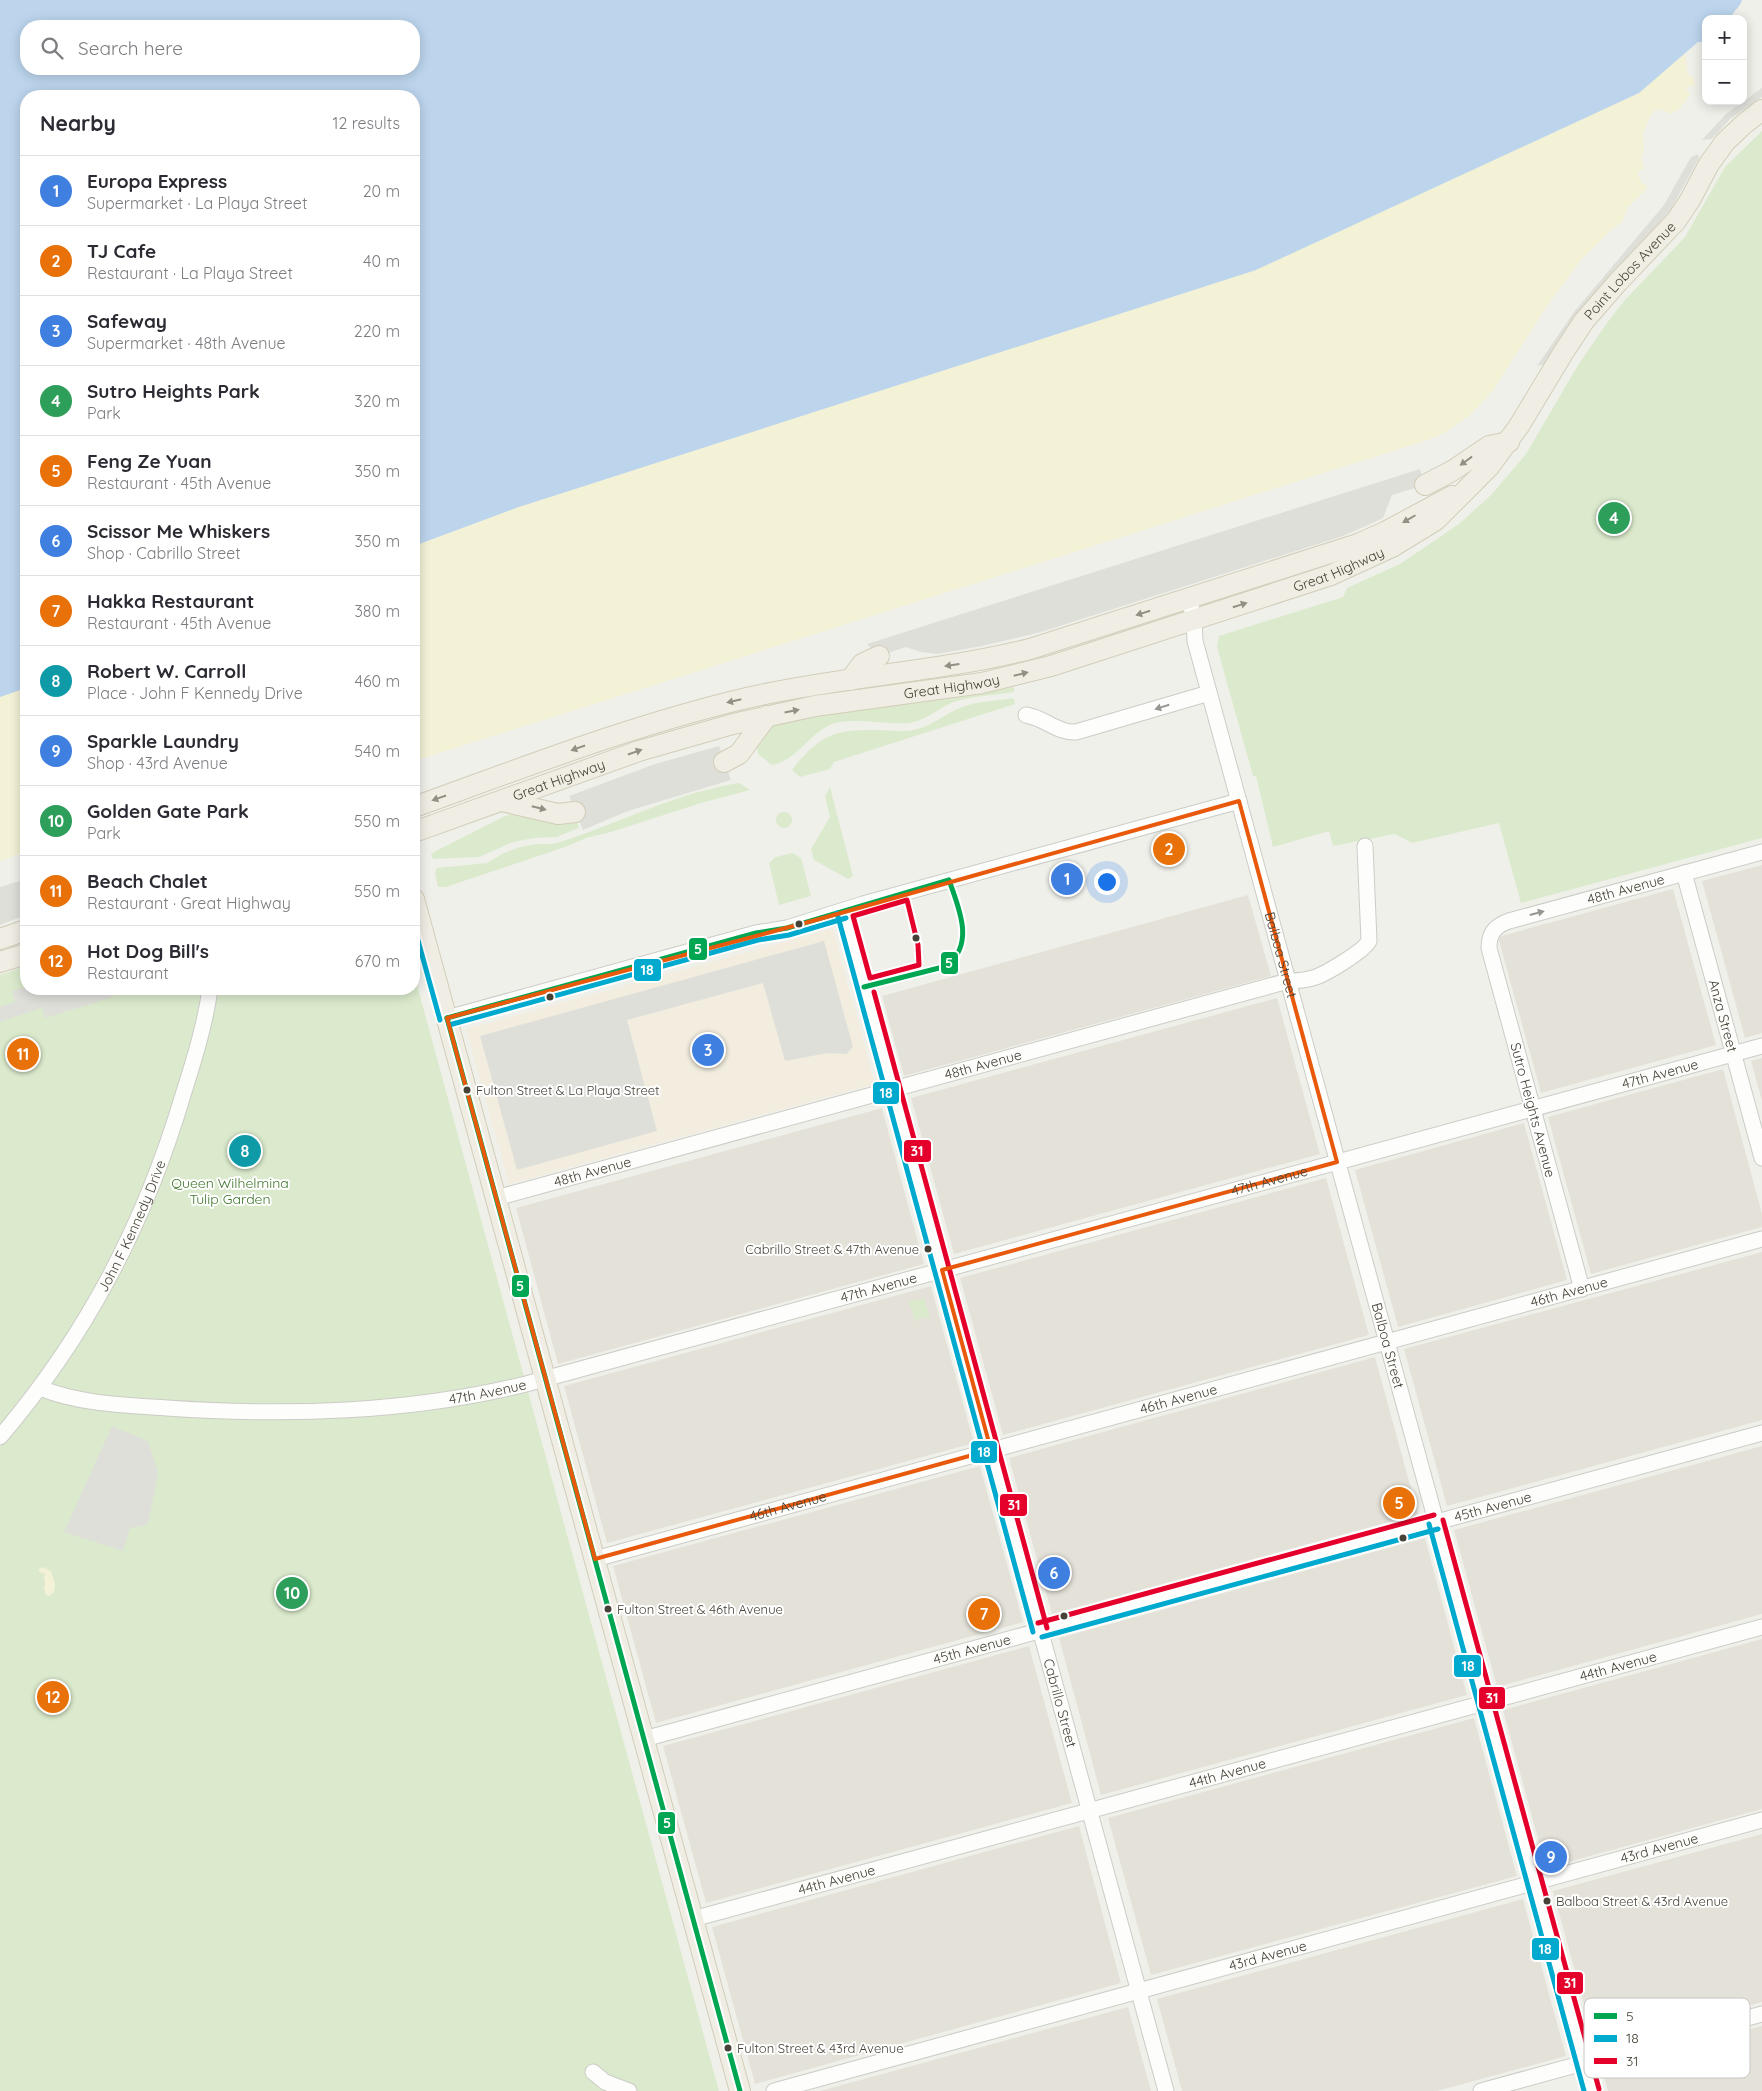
<!DOCTYPE html>
<meta charset="utf-8">
<style>
body{margin:0;font-family:Quicksand,sans-serif;background:#f2f2f3;color:#2b2b33}
.controls{position:absolute;right:15px;top:15px;display:grid;overflow:hidden;border-radius:10px;box-shadow:0 2px 12px #0003}
.controls button{width:45px;height:45px;display:grid;place-items:center;padding:0;border:0;border-bottom:1px solid #e1e1e2;background:#fff;color:#2b2b33;font:25px sans-serif}
.you{position:absolute;left:1106px;top:881px;width:18px;height:18px;margin:-12px;border:4px solid #fff;border-radius:50%;background:#1a73e8;box-shadow:0 0 0 8px #1a73e833}
.badge{display:grid;place-items:center;width:32px;height:32px;border-radius:50%;background:#111827;color:#fff;font-size:16px;font-weight:700}
.pin{position:absolute;translate:-50% -50%;border:2px solid #fff;box-shadow:0 1px 5px #0006}
.list{margin:0;padding:0;list-style:none}
h2{display:flex;justify-content:space-between;align-items:center;height:65px;margin:0;padding:0 20px;font-size:21px}
h2 small{font-size:16px;font-weight:400;color:#7c7c81}
.list li{display:grid;grid-template-columns:32px 1fr auto;gap:15px;align-items:center;box-sizing:border-box;height:70px;padding:0 20px;border-top:1px solid #e1e1e2}
.list b{display:block;font-size:19px;white-space:nowrap}
.list p{margin:0;font-size:16px;white-space:nowrap;color:#7c7c81}
.list em{font-size:16px;font-style:normal;color:#7c7c81}
.icon{flex:none;width:28px;height:28px;fill:none;stroke:currentColor;stroke-width:2;stroke-linecap:round;stroke-linejoin:round}
.map{position:relative;flex:none;width:1762px;height:2091px;overflow:hidden}
.search{position:absolute;background:#fff;box-shadow:0 2px 12px #0003;left:20px;top:20px;width:400px;height:55px;display:flex;align-items:center;gap:12px;box-sizing:border-box;padding:0 18px;border-radius:20px;color:#7c7c81;font-size:19px}
.panel{position:absolute;background:#fff;box-shadow:0 2px 12px #0003;left:20px;top:90px;width:400px;height:905px;border-radius:20px}
.map>svg:first-child{display:block}
.residential{fill:#e4e2d8}
.commercial{fill:#f2edde}
.green{fill:#dbeacc}
.sand{fill:#f3f1d6}
.parking{fill:#dfdfda}
.water{fill:#bcd5ed;fill-rule:evenodd}
.lines{fill:none;stroke-linecap:round;stroke-linejoin:round}
.minor-casing{stroke:#ccccc7;stroke-width:17}
.major-casing{stroke:#d2cdb9;stroke-width:22}
.minor{stroke:#fdfdfc;stroke-width:15}
.major{stroke:#f0eee4;stroke-width:20}
.bus-1-casing{stroke:#fff;stroke-width:9}
.bus-2-casing{stroke:#fff;stroke-width:9}
.bus-3-casing{stroke:#fff;stroke-width:9}
.bus-1{stroke:#00a651;stroke-width:5}
.bus-2{stroke:#00a9ce;stroke-width:5}
.bus-3{stroke:#e4002b;stroke-width:5}
.oneway{fill:#928f85}
.oneway2{fill:#989690}
.marked{fill:none;stroke:#e8590c;stroke-width:4;stroke-linejoin:round}
.bus-dot{fill:#464237;stroke:#fff;stroke-width:2}
.labels{text-anchor:middle;stroke-width:4;stroke-linejoin:round;paint-order:stroke}
.bus-label{font-size:13px;fill:#464237;stroke:#fff;text-anchor:start}
.street-label{font-size:14px;fill:#464237;stroke:#fff}
.park-label{font-size:14px;fill:#40762c;stroke:#fff}
.key{fill:#fff;stroke:#c8c6c3;stroke-width:1}
.key-label{font-size:14px;fill:#464237}
.line-badge{stroke:#fff;stroke-width:2}
.badge-label{font-size:14px;text-anchor:middle;font-weight:bold;fill:#fff}
</style>
<div class="map">
<svg width="1762" height="2091" viewBox="0 0 1762 2091">
<rect width="100%" height="100%" fill="#f0f0eb"/>
<!-- residential -->
<g class="residential">
<polygon points="1762,865 1762,1033 1745,1038 1702,881"/>
<polygon points="1673,889 1716,1045 1541,1093 1498,937"/>
<polygon points="1248,895 1271,976 904,1076 882,996"/>
<polygon points="1277,998 1320,1154 954,1254 911,1098"/>
<polygon points="1762,1058 1762,1101 1751,1061"/>
<polygon points="1723,1069 1762,1214 1762,1227 1591,1274 1548,1117"/>
<polygon points="882,1108 924,1264 558,1364 516,1208"/>
<polygon points="1524,1123 1567,1280 1398,1327 1355,1170"/>
<polygon points="1326,1178 1369,1335 1003,1435 960,1278"/>
<polygon points="1762,1252 1762,1420 1447,1506 1404,1349"/>
<polygon points="931,1286 974,1443 607,1543 564,1386"/>
<polygon points="1375,1357 1418,1514 1052,1614 1009,1458"/>
<polygon points="1762,1446 1762,1614 1497,1687 1454,1530"/>
<polygon points="980,1466 1023,1622 656,1723 613,1566"/>
<polygon points="1425,1538 1467,1695 1101,1795 1059,1638"/>
<polygon points="1762,1639 1762,1809 1546,1868 1503,1710"/>
<polygon points="1029,1646 1072,1803 706,1903 663,1746"/>
<polygon points="1474,1718 1517,1876 1151,1975 1108,1818"/>
<polygon points="1079,1826 1121,1983 755,2084 712,1927"/>
<polygon points="1762,1834 1762,2002 1596,2048 1553,1891"/>
<polygon points="1523,1899 1566,2056 1437,2091 1182,2091 1157,1999"/>
<polygon points="1128,2007 1151,2091 820,2091"/>
<polygon points="1762,2026 1762,2091 1608,2091 1602,2070"/>
</g>
<!-- commercial -->
<polygon class="commercial" points="833,929 875,1084 509,1184 466,1029"/>
<!-- green -->
<g class="green">
<polygon points="1762,131 1762,838 1521,903 1499,823 1412,843 1395,834 1333,846 1329,831 1273,847 1256,776 1253,776 1217,647 1219,636 1343,597 1347,588 1400,564 1459,524 1491,495 1526,454 1578,365 1607,323 1624,301 1685,237 1725,167"/>
<path d="M 1014,687 L 1014,692 C 996,695 975,696 957,701 C 940,706 927,721 908,723 C 888,725 851,717 832,724 C 809,733 797,761 772,765 L 758,754 L 756,743 L 773,725 L 805,718 Z"/>
<path d="M 1014,698 L 1015,704 L 834,762 L 830,769 L 800,777 L 792,770 C 820,734 835,729 879,730 C 892,730 905,733 917,729 C 934,725 946,713 962,707 C 978,701 997,701 1014,698 Z"/>
<path d="M 739,783 L 750,790 L 701,803 L 611,832 L 586,838 L 568,846 L 446,887 L 438,887 L 435,873 L 437,868 L 487,863 L 504,853 L 520,847 L 536,844 L 554,844 C 616,825 674,793 739,783 Z"/>
<polygon points="830,787 853,876 848,879 814,860 811,849 830,817 825,796"/>
<circle cx="784" cy="820" r="8"/>
<polygon points="518,812 576,817 579,828 556,837 534,838 513,842 479,857 433,859 431,854 436,851 505,816"/>
<polygon points="792,853 801,858 811,896 779,905 769,863 776,857"/>
<polygon points="26,966 26,989 414,989 414,974 719,2091 0,2091 0,975"/>
<polygon points="924,1298 930,1317 921,1319 920,1318 915,1321 909,1302"/>
</g>
<!-- sand -->
<g class="sand">
<path d="M 1685,53 L 1688,75 L 1694,78 L 1695,86 L 1689,86 L 1686,89 L 1690,93 C 1687,101 1679,111 1671,114 L 1660,109 L 1654,111 L 1650,117 L 1643,134 L 1644,151 L 1641,156 L 1644,168 L 1637,173 L 1642,183 L 1646,184 L 1647,189 L 1627,208 L 1623,221 L 1610,231 L 1581,260 L 1549,303 L 1492,392 L 1469,416 L 1446,432 L 1431,439 L 414,761 L 414,546 L 519,507 L 1108,317 L 1639,93 Z"/>
<polygon points="26,688 26,852 0,861 0,697"/>
<polygon points="43,1567 51,1571 55,1584 54,1592 49,1596 46,1595 44,1588 45,1584 44,1576 46,1574 39,1572 39,1569"/>
</g>
<!-- parking -->
<g class="parking">
<polygon points="1762,88 1762,97 1730,119 1712,139 1702,140 1726,114"/>
<polygon points="1698,154 1699,158 1671,209 1609,283 1549,363 1537,366 1574,312 1664,205 1691,157"/>
<polygon points="1420,469 1425,485 1392,495 1383,518 1366,526 1340,537 1041,632 982,646 937,654 921,652 906,647 879,656 867,644"/>
<polygon points="719,746 731,780 628,811 583,830 569,796 655,764"/>
<polygon points="26,879 26,915 0,925 0,887"/>
<polygon points="824,941 853,1047 846,1054 828,1053 785,1061 763,983 627,1020 657,1131 517,1170 480,1036"/>
<polygon points="26,987 26,989 111,989 113,997 45,1018 42,1008 0,1022 0,1007 15,1002 12,991"/>
<polygon points="112,1426 148,1441 158,1472 148,1525 130,1528 123,1551 64,1532"/>
</g>
<!-- water -->
<path class="water" d="M 0,0 L 1742,0 C 1740,8 1732,11 1731,19 L 1706,19 L 1705,42 L 1698,42 L 1639,93 L 1256,270 L 519,507 L 414,546 L 414,96 L 26,96 L 26,688 L 0,697 ZM 26,26 L 414,26 L 414,69 L 26,69 Z"/>
<g class="lines">
<!-- minor casing -->
<g class="minor-casing">
<g id="minor">
<path id="s1" d="M 1189,598 L 1194,620 L 1195,641 L 1592,2091"/>
<path d="M 1026,715 C 1045,718 1057,733 1076,732 L 1209,693"/>
<path id="s2" d="M 1684,873 L 1762,1158"/>
<path id="s3" d="M 844,911 L 1166,2091"/>
<polyline points="447,1018 756,933 787,928 863,904 1239,801"/>
<path id="s4" d="M 496,1198 L 1288,981 C 1298,981 1307,980 1316,977 C 1327,973 1364,951 1369,941 L 1365,846"/>
<path id="s5" d="M 1582,1289 L 1489,948 C 1489,933 1495,926 1509,921 L 1762,852"/>
<path id="s6" d="M 40,1388 C 80,1404 124,1405 167,1408 C 287,1416 408,1413 526,1384 L 1762,1046"/>
<path id="s7" d="M 0,1437 C 87,1335 145,1223 183,1095 C 194,1060 205,1025 210,989"/>
<path id="s8" d="M 595,1559 L 1762,1239"/>
<path id="s9" d="M 644,1739 L 1762,1433"/>
<path id="s10" d="M 693,1919 L 1762,1627"/>
<polyline points="593,2072 605,2082 629,2091"/>
<path id="s11" d="M 774,2091 L 1762,1820"/>
<polyline points="1481,2091 1762,2014"/>
</g>
</g>
<!-- major casing -->
<g class="major-casing">
<g id="major">
<polyline points="1425,485 1452,471 1489,446 1509,442"/>
<polyline points="850,680 862,664 879,656"/>
<polyline points="724,762 739,754 767,716"/>
<polyline points="502,801 558,814 575,812"/>
<path d="M 414,807 C 525,767 635,724 751,697 C 843,676 938,672 1030,649 L 1358,544 L 1385,532 L 1452,496"/>
<path id="s12" d="M 414,832 L 639,751 L 733,724 L 815,706 L 982,683 L 1051,666 L 1331,575 L 1392,547 L 1436,520 L 1489,467 L 1519,426 L 1563,353 L 1584,321 L 1618,282 L 1676,221 L 1690,200 L 1709,164 L 1725,142 L 1744,124 L 1762,110"/>
<polyline points="414,899 740,2091"/>
<polyline points="0,939 26,930"/>
<polyline points="0,962 26,954"/>
</g>
</g>
<!-- minor -->
<use href="#minor" class="minor"/>
<!-- major -->
<use href="#major" class="major"/>
<!-- bus-1 casing -->
<g class="bus-1-casing">
<g id="bus-1">
<path d="M 864,987 L 947,966 C 975,943 959,909 949,880"/>
<polyline points="447,1018 740,2091"/>
<polyline points="447,1018 756,933 787,928 949,880"/>
</g>
</g>
<!-- bus-2 casing -->
<g class="bus-2-casing">
<g id="bus-2">
<polyline points="837,913 1033,1632"/>
<polyline points="414,926 440,1020"/>
<polyline points="449,1025 758,940 789,935 846,918"/>
<polyline points="1429,1524 1584,2091"/>
<polyline points="1042,1637 1438,1529"/>
</g>
</g>
<!-- bus-3 casing -->
<g class="bus-3-casing">
<g id="bus-3">
<polygon points="907,900 918,945 919,965 870,978 853,916"/>
<polyline points="874,992 1047,1628"/>
<polyline points="1443,1520 1599,2089"/>
<polyline points="1038,1623 1434,1515"/>
</g>
</g>
<!-- bus-1 -->
<use href="#bus-1" class="bus-1"/>
<!-- bus-2 -->
<use href="#bus-2" class="bus-2"/>
<!-- bus-3 -->
<use href="#bus-3" class="bus-3"/>
</g>
<!-- one-way arrows -->
<defs><path id="oneway-solid" d="M-6-.8H1V-3.2L6.5 0L1 3.2V.8H-6Z" transform="scale(1.25)"/></defs>
<g class="oneway">
<use href="#oneway-solid" transform="translate(1466 461) rotate(144)"/>
<use href="#oneway-solid" transform="translate(1409 519) rotate(150)"/>
<use href="#oneway-solid" transform="translate(1240 605) rotate(-18)"/>
<use href="#oneway-solid" transform="translate(1143 613) rotate(162)"/>
<use href="#oneway-solid" transform="translate(952 665) rotate(172)"/>
<use href="#oneway-solid" transform="translate(1021 674) rotate(-14)"/>
<use href="#oneway-solid" transform="translate(734 701) rotate(167)"/>
<use href="#oneway-solid" transform="translate(792 711) rotate(-11)"/>
<use href="#oneway-solid" transform="translate(578 748) rotate(161)"/>
<use href="#oneway-solid" transform="translate(635 752) rotate(-19)"/>
<use href="#oneway-solid" transform="translate(439 798) rotate(161)"/>
<use href="#oneway-solid" transform="translate(539 808) rotate(14)"/>
</g>
<g class="oneway2">
<use href="#oneway-solid" transform="translate(1162 707) rotate(163)"/>
<use href="#oneway-solid" transform="translate(1537 913) rotate(-15)"/>
</g>
<!-- marked area -->
<path class="marked" d="M 1239,801 L 1337,1162 L 942,1270 L 991,1450 L 595,1559 L 447,1018 L 816,920 Z"/>
<!-- markers -->
<g class="bus-dot">
<circle cx="799" cy="924" r="4.5"/>
<circle cx="916" cy="938" r="4.5"/>
<circle cx="550" cy="997" r="4.5"/>
<circle cx="467" cy="1090" r="4.5"/>
<circle cx="928" cy="1249" r="4.5"/>
<circle cx="1403" cy="1538" r="4.5"/>
<circle cx="608" cy="1609" r="4.5"/>
<circle cx="1064" cy="1616" r="4.5"/>
<circle cx="1547" cy="1901" r="4.5"/>
<circle cx="728" cy="2048" r="4.5"/>
</g>
<g class="labels">
<!-- bus labels -->
<g class="bus-label">
<text x="476" y="1095">Fulton Street &amp; La Playa Street</text>
<text x="919" y="1254" text-anchor="end">Cabrillo Street &amp; 47th Avenue</text>
<text x="617" y="1614">Fulton Street &amp; 46th Avenue</text>
<text x="1556" y="1906">Balboa Street &amp; 43rd Avenue</text>
<text x="737" y="2053">Fulton Street &amp; 43rd Avenue</text>
</g>
<!-- street labels -->
<g class="street-label">
<text dy="5" stroke="none"><textPath href="#s12" startOffset="1391">Point Lobos Avenue</textPath></text>
<text dy="5" stroke="none"><textPath href="#s12" startOffset="964">Great Highway</textPath></text>
<text dy="5" stroke="none"><textPath href="#s12" startOffset="559">Great Highway</textPath></text>
<text dy="5" stroke="none"><textPath href="#s12" startOffset="154">Great Highway</textPath></text>
<text dy="5" stroke="none"><textPath href="#s5" startOffset="511">48th Avenue</textPath></text>
<text dy="5" stroke="none"><textPath href="#s1" startOffset="369">Balboa Street</textPath></text>
<text dy="5" stroke="none"><textPath href="#s2" startOffset="148">Anza Street</textPath></text>
<text dy="5" stroke="none"><textPath href="#s4" startOffset="505">48th Avenue</textPath></text>
<text dy="5" stroke="none"><textPath href="#s6" startOffset="1666">47th Avenue</textPath></text>
<text transform="translate(1533 1110) rotate(75)" y="5">Sutro Heights Avenue</text>
<text dy="5" stroke="none"><textPath href="#s4" startOffset="100">48th Avenue</textPath></text>
<text dy="5" stroke="none"><textPath href="#s6" startOffset="1261">47th Avenue</textPath></text>
<text dy="5" stroke="none"><textPath href="#s7" startOffset="250">John F Kennedy Drive</textPath></text>
<text dy="5" stroke="none"><textPath href="#s6" startOffset="856">47th Avenue</textPath></text>
<text dy="5" stroke="none"><textPath href="#s8" startOffset="1010">46th Avenue</textPath></text>
<text dy="5" stroke="none"><textPath href="#s1" startOffset="774">Balboa Street</textPath></text>
<text dy="5" stroke="none"><textPath href="#s6" startOffset="451">47th Avenue</textPath></text>
<text dy="5" stroke="none"><textPath href="#s8" startOffset="605">46th Avenue</textPath></text>
<text dy="5" stroke="none"><textPath href="#s8" startOffset="200">46th Avenue</textPath></text>
<text dy="5" stroke="none"><textPath href="#s9" startOffset="880">45th Avenue</textPath></text>
<text dy="5" stroke="none"><textPath href="#s9" startOffset="340">45th Avenue</textPath></text>
<text dy="5" stroke="none"><textPath href="#s10" startOffset="959">44th Avenue</textPath></text>
<text dy="5" stroke="none"><textPath href="#s3" startOffset="821">Cabrillo Street</textPath></text>
<text dy="5" stroke="none"><textPath href="#s10" startOffset="554">44th Avenue</textPath></text>
<text dy="5" stroke="none"><textPath href="#s11" startOffset="918">43rd Avenue</textPath></text>
<text dy="5" stroke="none"><textPath href="#s10" startOffset="149">44th Avenue</textPath></text>
<text dy="5" stroke="none"><textPath href="#s11" startOffset="512">43rd Avenue</textPath></text>
</g>
<!-- park labels -->
<g class="park-label">
<text x="230" y="1188">Queen Wilhelmina<tspan x="230" dy="16">Tulip Garden</tspan></text>
</g>
</g>
<!-- legend -->
<rect x="1584" y="1998" width="166" height="80" rx="8" class="key"/>
<rect x="1594" y="2013" width="23" height="6" fill="#00a651"/>
<rect x="1594" y="2035" width="23" height="7" fill="#00a9ce"/>
<rect x="1594" y="2058" width="23" height="6" fill="#e4002b"/>
<g class="key-label">
<text x="1626" y="2021">5</text>
<text x="1626" y="2043">18</text>
<text x="1626" y="2066">31</text>
</g>
<g class="line-badge">
<rect x="688" y="937" width="20" height="24" rx="5" fill="#00a651"/>
<rect x="940" y="951" width="19" height="24" rx="5" fill="#00a651"/>
<rect x="633" y="958" width="29" height="24" rx="5" fill="#00a9ce"/>
<rect x="872" y="1081" width="28" height="24" rx="5" fill="#00a9ce"/>
<rect x="903" y="1139" width="29" height="24" rx="5" fill="#e4002b"/>
<rect x="511" y="1274" width="19" height="24" rx="5" fill="#00a651"/>
<rect x="970" y="1440" width="28" height="24" rx="5" fill="#00a9ce"/>
<rect x="999" y="1493" width="29" height="24" rx="5" fill="#e4002b"/>
<rect x="1453" y="1654" width="29" height="24" rx="5" fill="#00a9ce"/>
<rect x="1478" y="1686" width="28" height="24" rx="5" fill="#e4002b"/>
<rect x="657" y="1811" width="19" height="24" rx="5" fill="#00a651"/>
<rect x="1531" y="1937" width="29" height="24" rx="5" fill="#00a9ce"/>
<rect x="1556" y="1971" width="28" height="24" rx="5" fill="#e4002b"/>
</g>
<g class="badge-label">
<text x="698" y="954">5</text>
<text x="949" y="968">5</text>
<text x="647" y="975">18</text>
<text x="886" y="1098">18</text>
<text x="917" y="1156">31</text>
<text x="520" y="1291">5</text>
<text x="984" y="1457">18</text>
<text x="1014" y="1510">31</text>
<text x="1468" y="1671">18</text>
<text x="1492" y="1703">31</text>
<text x="667" y="1828">5</text>
<text x="1545" y="1954">18</text>
<text x="1570" y="1988">31</text>
</g>
</svg>
<div class="controls">
<button>+</button>
<button>−</button>
</div>
<div class="you"></div>
<div class="pin badge" style="left:1067px;top:879px;background:#3f7fe0">1</div>
<div class="pin badge" style="left:1169px;top:849px;background:#e8710a">2</div>
<div class="pin badge" style="left:708px;top:1050px;background:#3f7fe0">3</div>
<div class="pin badge" style="left:1614px;top:518px;background:#2e9e5b">4</div>
<div class="pin badge" style="left:1399px;top:1503px;background:#e8710a">5</div>
<div class="pin badge" style="left:1054px;top:1573px;background:#3f7fe0">6</div>
<div class="pin badge" style="left:984px;top:1614px;background:#e8710a">7</div>
<div class="pin badge" style="left:245px;top:1151px;background:#0f9aa8">8</div>
<div class="pin badge" style="left:1551px;top:1857px;background:#3f7fe0">9</div>
<div class="pin badge" style="left:292px;top:1593px;background:#2e9e5b">10</div>
<div class="pin badge" style="left:23px;top:1054px;background:#e8710a">11</div>
<div class="pin badge" style="left:53px;top:1697px;background:#e8710a">12</div>
<div class="search"><svg class="icon" aria-label="search" viewBox="0 0 24 24"><circle cx="10" cy="10" r="6"/><path d="M15 15l6 6"/></svg>Search here</div>
<section class="panel">
<h2>Nearby<small>12 results</small></h2>
<ul class="list">
<li><span class="badge" style="background:#3f7fe0">1</span><div><b>Europa Express</b><p>Supermarket · La Playa Street</p></div><em>20 m</em></li>
<li><span class="badge" style="background:#e8710a">2</span><div><b>TJ Cafe</b><p>Restaurant · La Playa Street</p></div><em>40 m</em></li>
<li><span class="badge" style="background:#3f7fe0">3</span><div><b>Safeway</b><p>Supermarket · 48th Avenue</p></div><em>220 m</em></li>
<li><span class="badge" style="background:#2e9e5b">4</span><div><b>Sutro Heights Park</b><p>Park</p></div><em>320 m</em></li>
<li><span class="badge" style="background:#e8710a">5</span><div><b>Feng Ze Yuan</b><p>Restaurant · 45th Avenue</p></div><em>350 m</em></li>
<li><span class="badge" style="background:#3f7fe0">6</span><div><b>Scissor Me Whiskers</b><p>Shop · Cabrillo Street</p></div><em>350 m</em></li>
<li><span class="badge" style="background:#e8710a">7</span><div><b>Hakka Restaurant</b><p>Restaurant · 45th Avenue</p></div><em>380 m</em></li>
<li><span class="badge" style="background:#0f9aa8">8</span><div><b>Robert W. Carroll</b><p>Place · John F Kennedy Drive</p></div><em>460 m</em></li>
<li><span class="badge" style="background:#3f7fe0">9</span><div><b>Sparkle Laundry</b><p>Shop · 43rd Avenue</p></div><em>540 m</em></li>
<li><span class="badge" style="background:#2e9e5b">10</span><div><b>Golden Gate Park</b><p>Park</p></div><em>550 m</em></li>
<li><span class="badge" style="background:#e8710a">11</span><div><b>Beach Chalet</b><p>Restaurant · Great Highway</p></div><em>550 m</em></li>
<li><span class="badge" style="background:#e8710a">12</span><div><b>Hot Dog Bill's</b><p>Restaurant</p></div><em>670 m</em></li>
</ul>
</section>
</div>
